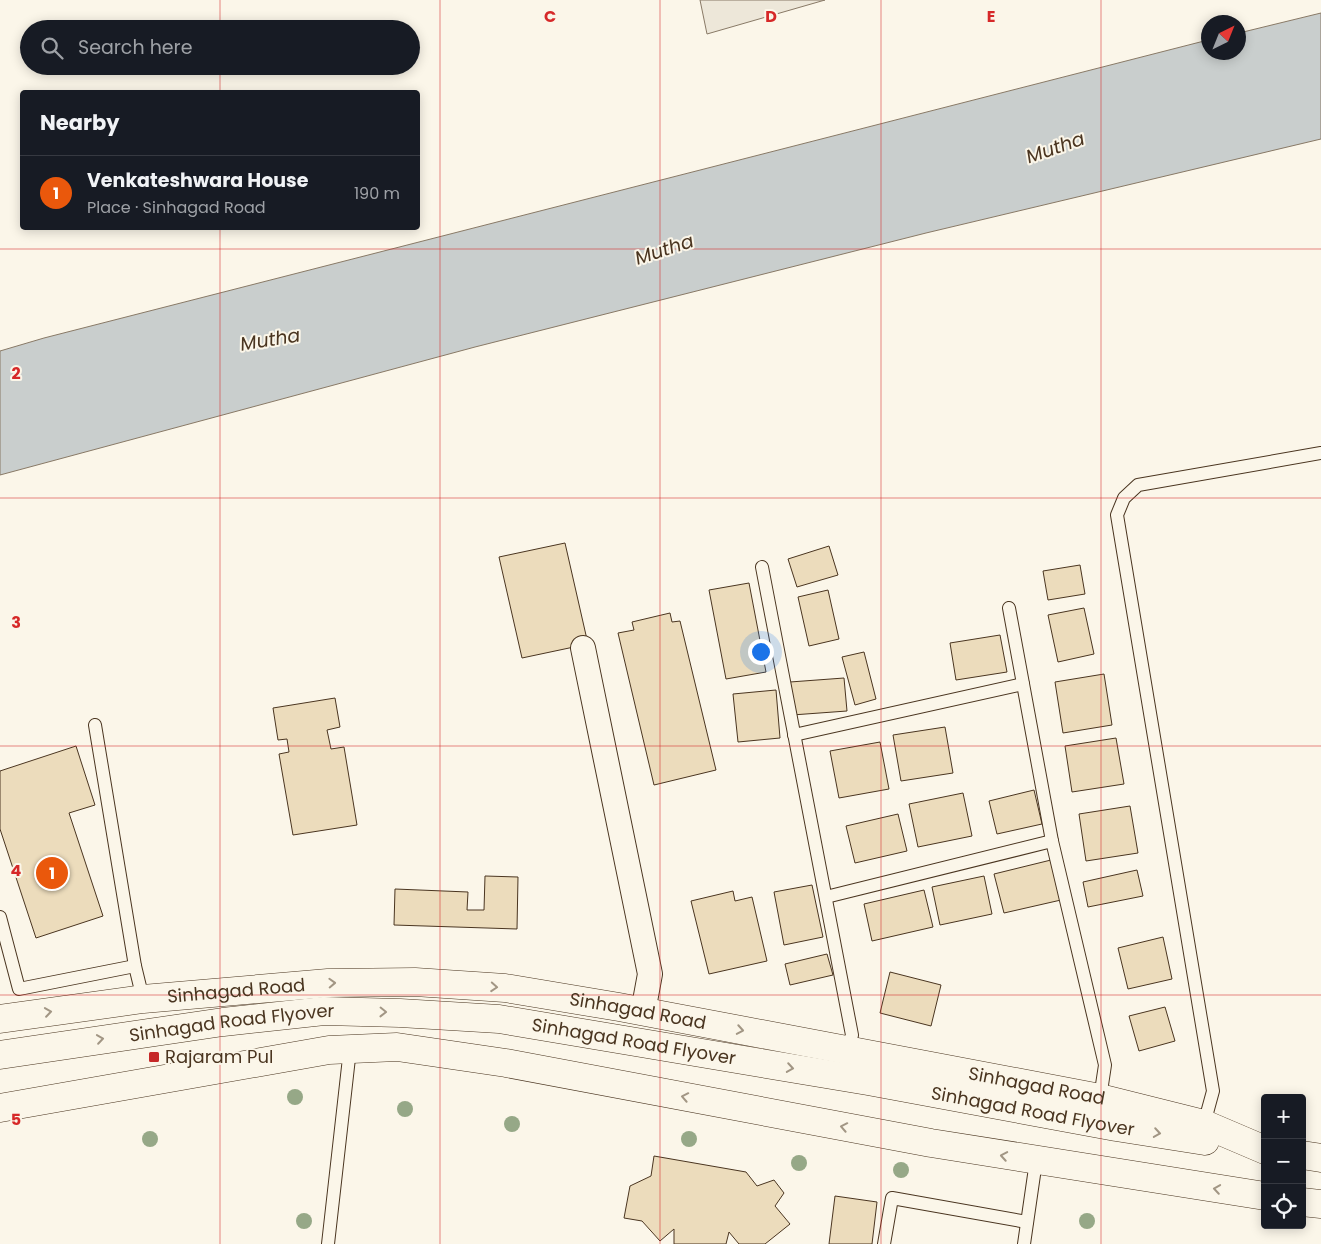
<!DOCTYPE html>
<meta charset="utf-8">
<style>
body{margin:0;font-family:Poppins,sans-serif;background:#242831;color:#f1f3f6}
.controls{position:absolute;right:15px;bottom:15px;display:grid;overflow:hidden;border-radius:5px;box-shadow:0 2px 12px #0003}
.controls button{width:45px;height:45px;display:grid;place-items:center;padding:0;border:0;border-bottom:1px solid #363941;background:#171b24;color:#f1f3f6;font:25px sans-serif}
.compass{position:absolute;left:1201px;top:15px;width:45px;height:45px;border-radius:50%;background:#171b24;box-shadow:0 2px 12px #0003;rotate:43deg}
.you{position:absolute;left:760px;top:651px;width:18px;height:18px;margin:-12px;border:4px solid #fff;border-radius:50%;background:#1a73e8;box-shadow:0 0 0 8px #1a73e833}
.badge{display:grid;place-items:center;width:32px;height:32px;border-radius:50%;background:#ea580c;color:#fff;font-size:16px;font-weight:700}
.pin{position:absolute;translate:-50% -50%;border:2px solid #fff;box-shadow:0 1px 5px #0006}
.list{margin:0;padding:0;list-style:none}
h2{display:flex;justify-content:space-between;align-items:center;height:65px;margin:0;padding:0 20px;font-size:21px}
h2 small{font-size:16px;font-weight:400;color:#9ea1a6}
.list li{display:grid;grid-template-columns:32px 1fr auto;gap:15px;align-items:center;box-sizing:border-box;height:75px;padding:0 20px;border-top:1px solid #363941}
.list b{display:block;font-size:19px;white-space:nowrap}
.list p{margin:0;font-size:16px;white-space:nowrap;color:#9ea1a6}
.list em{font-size:16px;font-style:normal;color:#9ea1a6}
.icon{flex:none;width:28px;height:28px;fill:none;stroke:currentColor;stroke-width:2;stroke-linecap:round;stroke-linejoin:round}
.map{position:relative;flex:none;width:1321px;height:1244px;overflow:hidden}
.search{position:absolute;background:#171b24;box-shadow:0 2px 12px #0003;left:20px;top:20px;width:400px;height:55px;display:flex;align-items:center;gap:12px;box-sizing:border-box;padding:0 18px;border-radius:28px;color:#9ea1a6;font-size:19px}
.panel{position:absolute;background:#171b24;box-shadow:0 2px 12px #0003;left:20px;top:90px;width:400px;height:140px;border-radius:5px}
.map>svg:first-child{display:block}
.parking{fill:#ede7d9;stroke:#887966}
.water{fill:#c9cecd;stroke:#887966}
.building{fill:#ecdcbc;stroke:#4a3520}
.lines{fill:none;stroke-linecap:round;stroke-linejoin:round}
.service-casing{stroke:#4a3520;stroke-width:14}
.minor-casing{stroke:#4a3520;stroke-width:26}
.primary-casing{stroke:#4a3520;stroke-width:29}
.service{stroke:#fbf6e9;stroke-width:12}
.minor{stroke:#fbf6e9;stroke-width:24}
.primary{stroke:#fbf6e9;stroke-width:28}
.tree{fill:#96a887}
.oneway{stroke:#a29684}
.grid{fill:none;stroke:#d62828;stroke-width:1;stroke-opacity:0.55}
.poi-dot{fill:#c62828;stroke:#fbf6e9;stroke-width:2}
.labels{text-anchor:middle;stroke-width:4;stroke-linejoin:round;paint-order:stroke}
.street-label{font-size:18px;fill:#4a3520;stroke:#fbf6e9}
.poi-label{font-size:18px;fill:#4a3520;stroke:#fbf6e9;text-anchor:start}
.water-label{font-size:19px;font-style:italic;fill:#4a3520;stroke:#fbf6e9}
.grid-label{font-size:16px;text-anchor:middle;font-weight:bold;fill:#d62828;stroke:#fbf6e9;stroke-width:4;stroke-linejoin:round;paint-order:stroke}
</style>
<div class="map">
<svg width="1321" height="1244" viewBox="0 0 1321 1244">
<rect width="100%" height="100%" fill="#fbf6e9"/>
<!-- parking -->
<polygon class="parking" points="700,0 825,0 707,34"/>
<!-- water -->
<polygon class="water" points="1321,13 1321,139 926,233 475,347 0,475 0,351 44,338 1208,40 1208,52 1238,52 1239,33"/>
<!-- building -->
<g class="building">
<polygon points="565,543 588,644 522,658 499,557"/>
<polygon points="829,546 838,575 797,587 788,559"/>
<polygon points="1080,565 1085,594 1048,600 1043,571"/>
<polygon points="749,583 766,672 726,679 709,590"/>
<polygon points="828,590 839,639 809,646 798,597"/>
<polygon points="1084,608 1094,654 1058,662 1048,615"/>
<polygon points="670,613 672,622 680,621 716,770 654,785 618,633 634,630 632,622"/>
<polygon points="1000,635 1007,672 956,680 950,643"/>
<polygon points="864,652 876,699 855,705 842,657"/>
<polygon points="1104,674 1112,725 1063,733 1055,682"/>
<polygon points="844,678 847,711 792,715 790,682"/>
<polygon points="776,690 780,738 738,742 733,694"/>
<polygon points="335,698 340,727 327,730 331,749 344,747 357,825 293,835 279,754 289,752 287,739 278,740 273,708"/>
<polygon points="945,727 953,773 901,781 893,735"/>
<polygon points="1116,738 1124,784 1072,792 1065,746"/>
<polygon points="880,742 889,789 839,798 830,751"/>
<polygon points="76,746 95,805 69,813 103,916 36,938 0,829 0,771"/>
<polygon points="1034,790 1042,824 997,834 989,801"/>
<polygon points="963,793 972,836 918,847 909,804"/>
<polygon points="1130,806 1138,853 1086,861 1079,814"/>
<polygon points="898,814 907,851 855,863 846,826"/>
<polygon points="1051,860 1061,900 1004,913 994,874"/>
<polygon points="1137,870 1143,896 1088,907 1083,882"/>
<polygon points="485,876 518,877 517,929 394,925 395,889 468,892 467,910 484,910"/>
<polygon points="984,876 992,914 940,925 932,887"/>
<polygon points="812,885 823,937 784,945 774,892"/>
<polygon points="924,890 933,927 872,941 864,904"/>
<polygon points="733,891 735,901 752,897 767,961 709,974 691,901"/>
<polygon points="1163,937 1172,979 1128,989 1118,948"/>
<polygon points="827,954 833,975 790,985 785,964"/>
<polygon points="890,972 941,985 931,1026 880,1013"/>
<polygon points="1165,1007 1175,1041 1139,1051 1129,1016"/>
<polygon points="654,1156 746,1172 757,1186 774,1180 784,1193 775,1206 790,1224 765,1244 739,1244 729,1232 726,1244 674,1244 674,1229 660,1241 642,1221 624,1218 630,1186 651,1176"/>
<polygon points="835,1196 877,1202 872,1244 829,1244"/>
</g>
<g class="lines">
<!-- service casing -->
<g class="service-casing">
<g id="service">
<polyline points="762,567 852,1035 847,1050"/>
<polyline points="1009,608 1052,841 1105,1065 1100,1098"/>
<polyline points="95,725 135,966 143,999"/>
<polyline points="794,735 1023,684"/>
<polyline points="826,897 1052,841"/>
<polyline points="0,917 19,989 135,966"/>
<polyline points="1204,1124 1213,1091 1117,515 1124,498 1138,485 1321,453"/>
<polyline points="328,1244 350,1049"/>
<polyline points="884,1244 892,1198 1027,1222"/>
<polyline points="1024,1244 1036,1161"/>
</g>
</g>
<!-- minor casing -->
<g class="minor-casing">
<polyline id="minor" points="583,648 650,974 643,1012"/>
</g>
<!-- primary casing -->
<g class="primary-casing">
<g id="primary">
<path id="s1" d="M 0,1019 L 143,999 L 328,983 L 415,982 L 505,988 L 619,1007 L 1100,1098 L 1204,1124 L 1265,1150"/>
<path id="s2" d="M 0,1055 L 223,1022 L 324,1011 L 400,1013 L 499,1019 L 868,1081 L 1116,1127 L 1205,1141"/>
<polyline points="0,1108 329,1050 397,1047 506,1063 931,1143 1265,1196"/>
<polyline points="1302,1155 1321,1158"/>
<polyline points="1302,1202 1321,1204"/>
</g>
</g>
<!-- service -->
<use href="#service" class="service"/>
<!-- minor -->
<use href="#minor" class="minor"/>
<!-- primary -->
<use href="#primary" class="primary"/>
</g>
<!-- trees -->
<g class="tree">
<circle cx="295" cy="1097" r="8"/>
<circle cx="405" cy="1109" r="8"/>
<circle cx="512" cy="1124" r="8"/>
<circle cx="150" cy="1139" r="8"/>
<circle cx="689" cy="1139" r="8"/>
<circle cx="799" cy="1163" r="8"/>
<circle cx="901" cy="1170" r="8"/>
<circle cx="304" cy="1221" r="8"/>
<circle cx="1087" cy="1221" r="8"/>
</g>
<!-- one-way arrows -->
<defs><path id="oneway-chevron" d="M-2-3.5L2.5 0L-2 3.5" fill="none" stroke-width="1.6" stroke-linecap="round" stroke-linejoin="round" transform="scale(1.25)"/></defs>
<g class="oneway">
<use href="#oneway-chevron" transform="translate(332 983) rotate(-2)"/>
<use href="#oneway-chevron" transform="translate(494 987) rotate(4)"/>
<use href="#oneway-chevron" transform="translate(48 1012) rotate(-8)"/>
<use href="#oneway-chevron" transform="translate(383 1012) rotate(1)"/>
<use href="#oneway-chevron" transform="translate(740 1030) rotate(10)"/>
<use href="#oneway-chevron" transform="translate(100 1039) rotate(-8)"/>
<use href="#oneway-chevron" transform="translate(790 1068) rotate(9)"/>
<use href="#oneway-chevron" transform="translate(685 1097) rotate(-169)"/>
<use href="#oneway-chevron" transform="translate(844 1127) rotate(-169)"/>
<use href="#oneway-chevron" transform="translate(1157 1133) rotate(9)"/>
<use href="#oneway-chevron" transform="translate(1004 1156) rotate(-170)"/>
<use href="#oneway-chevron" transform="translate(1217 1189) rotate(-171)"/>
</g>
<!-- grid -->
<path class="grid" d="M 220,0 L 220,29M 440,0 L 440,1244M 660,0 L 660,1244M 881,0 L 881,1244M 1101,0 L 1101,1244M 220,66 L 220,92M 220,228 L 220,1244M 0,249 L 1321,249M 0,498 L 1321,498M 0,746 L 1321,746M 0,995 L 1321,995"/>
<!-- markers -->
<rect class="poi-dot" x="148" y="1051" width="12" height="12" rx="2.5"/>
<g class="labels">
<!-- street labels -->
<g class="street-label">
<text dy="6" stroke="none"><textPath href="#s1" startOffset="238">Sinhagad Road</textPath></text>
<text dy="6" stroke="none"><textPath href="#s1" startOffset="642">Sinhagad Road</textPath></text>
<text dy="6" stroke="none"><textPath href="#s2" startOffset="234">Sinhagad Road Flyover</textPath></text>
<text dy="6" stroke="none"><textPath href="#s2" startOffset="639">Sinhagad Road Flyover</textPath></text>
<text dy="6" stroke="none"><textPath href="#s1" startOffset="1048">Sinhagad Road</textPath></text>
<text dy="6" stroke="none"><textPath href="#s2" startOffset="1044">Sinhagad Road Flyover</textPath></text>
</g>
<!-- poi labels -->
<g class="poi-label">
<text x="165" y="1063">Rajaram Pul</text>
</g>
<!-- water labels -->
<g class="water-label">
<text transform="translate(1055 147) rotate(-19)" y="7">Mutha</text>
<text transform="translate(664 249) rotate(-18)" y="7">Mutha</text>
<text transform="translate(270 339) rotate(-9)" y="7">Mutha</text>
</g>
</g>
<g class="grid-label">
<text x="550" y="22">C</text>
<text x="771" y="22">D</text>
<text x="991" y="22">E</text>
<text x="16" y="379">2</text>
<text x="16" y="628">3</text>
<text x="16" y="876">4</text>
<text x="16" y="1125">5</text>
</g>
</svg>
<div class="controls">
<button>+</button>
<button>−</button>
<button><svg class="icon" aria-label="locate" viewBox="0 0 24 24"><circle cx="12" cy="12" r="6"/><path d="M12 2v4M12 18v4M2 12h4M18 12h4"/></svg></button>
</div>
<svg class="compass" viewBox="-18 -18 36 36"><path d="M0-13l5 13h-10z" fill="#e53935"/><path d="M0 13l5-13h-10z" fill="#9ea1a6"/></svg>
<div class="you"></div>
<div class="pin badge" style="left:52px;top:873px">1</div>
<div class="search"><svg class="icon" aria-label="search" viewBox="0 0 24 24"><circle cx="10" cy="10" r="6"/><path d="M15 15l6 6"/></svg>Search here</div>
<section class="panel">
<h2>Nearby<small></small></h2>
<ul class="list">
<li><span class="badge">1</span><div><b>Venkateshwara House</b><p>Place · Sinhagad Road</p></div><em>190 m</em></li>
</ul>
</section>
</div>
